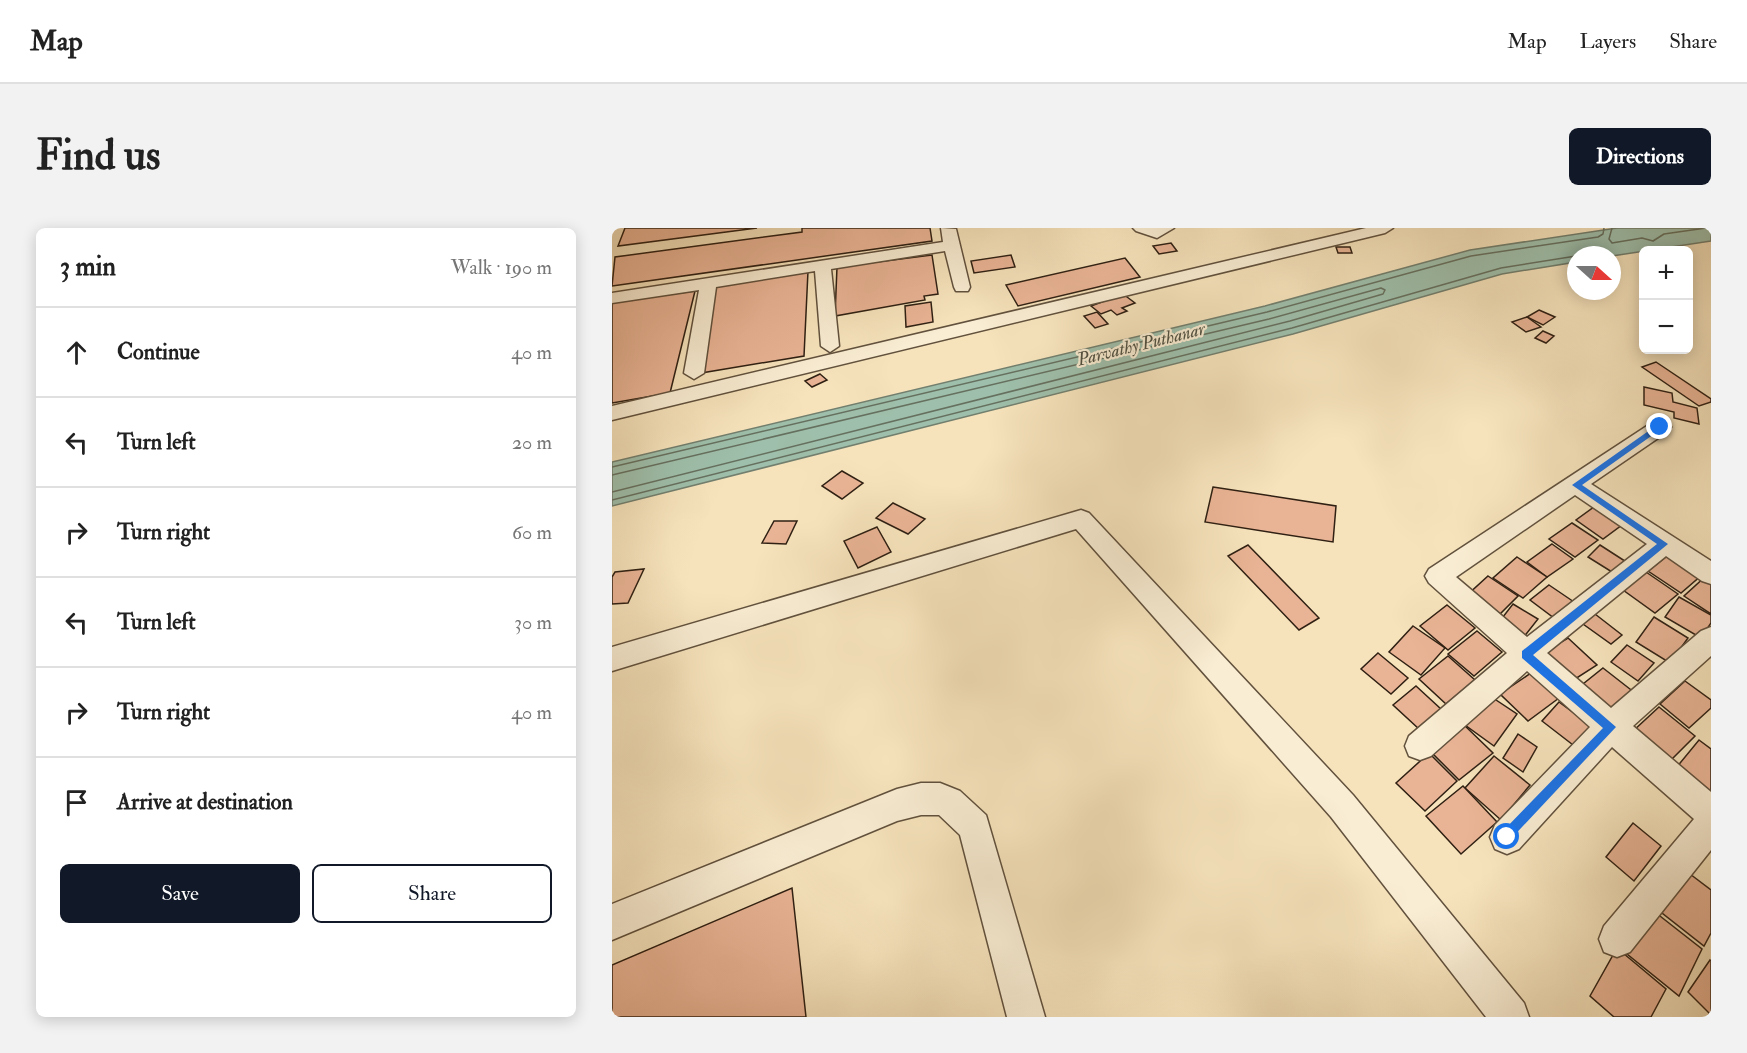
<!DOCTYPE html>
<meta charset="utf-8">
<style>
body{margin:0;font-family:"IM FELL Double Pica",serif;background:#f2f2f2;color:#222}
.controls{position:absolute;right:18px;top:18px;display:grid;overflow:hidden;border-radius:9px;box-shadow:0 3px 15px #0003}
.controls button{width:54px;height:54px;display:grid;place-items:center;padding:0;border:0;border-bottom:2px solid #e0e0e0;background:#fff;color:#222;font:30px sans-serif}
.compass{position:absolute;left:955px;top:18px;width:54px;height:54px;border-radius:50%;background:#fff;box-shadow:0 3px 15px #0003;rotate:111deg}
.stop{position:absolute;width:18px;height:18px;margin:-14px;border:4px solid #1a73e8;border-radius:50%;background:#fff}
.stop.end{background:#1a73e8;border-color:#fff;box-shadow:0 2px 6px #0008}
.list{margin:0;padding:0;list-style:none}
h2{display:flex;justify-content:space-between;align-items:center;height:78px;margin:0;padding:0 24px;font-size:26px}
h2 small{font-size:20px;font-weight:400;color:#767676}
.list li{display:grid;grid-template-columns:39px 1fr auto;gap:18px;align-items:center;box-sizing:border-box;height:90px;padding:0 24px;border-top:2px solid #e0e0e0}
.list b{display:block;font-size:22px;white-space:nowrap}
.list em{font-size:20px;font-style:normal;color:#767676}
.actions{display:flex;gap:12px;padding:18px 24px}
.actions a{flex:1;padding:14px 0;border:2px solid #111827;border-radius:9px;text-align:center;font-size:21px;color:#111827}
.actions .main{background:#111827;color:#fff}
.icon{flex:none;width:33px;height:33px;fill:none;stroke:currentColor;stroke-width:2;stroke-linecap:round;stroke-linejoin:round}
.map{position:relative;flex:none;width:1099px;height:789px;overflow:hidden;border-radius:9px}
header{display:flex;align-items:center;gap:36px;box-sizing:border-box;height:84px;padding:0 30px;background:#fff;border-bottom:2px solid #e0e0e0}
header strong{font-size:28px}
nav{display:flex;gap:33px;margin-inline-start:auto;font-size:21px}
.intro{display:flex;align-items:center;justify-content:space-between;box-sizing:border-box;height:144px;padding:0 36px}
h1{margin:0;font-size:42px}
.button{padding:15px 27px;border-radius:9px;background:#111827;color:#fff;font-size:21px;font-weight:700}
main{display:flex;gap:36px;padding:0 36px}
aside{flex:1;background:#fff;border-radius:9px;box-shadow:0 3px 15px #0003}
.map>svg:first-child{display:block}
.water{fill:#9ebfab;stroke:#727f6e;stroke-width:1.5}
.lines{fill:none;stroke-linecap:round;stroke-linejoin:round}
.shore{stroke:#66705f;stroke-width:1.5}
.building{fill:#e9b495;stroke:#2f2013;stroke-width:1.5}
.minor-casing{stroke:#61513d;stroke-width:3}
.minor{fill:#f9edd3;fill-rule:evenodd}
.route{fill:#1a73e8}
.labels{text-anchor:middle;stroke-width:4.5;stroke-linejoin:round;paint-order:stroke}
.far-water-label{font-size:18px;font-style:italic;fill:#505041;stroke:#f9edd3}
</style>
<header>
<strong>Map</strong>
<nav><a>Map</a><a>Layers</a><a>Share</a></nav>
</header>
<div class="intro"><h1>Find us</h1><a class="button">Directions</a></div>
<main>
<aside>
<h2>3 min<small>Walk · 190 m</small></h2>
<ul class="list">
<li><svg class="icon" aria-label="ahead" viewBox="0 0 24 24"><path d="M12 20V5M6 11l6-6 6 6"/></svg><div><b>Continue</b></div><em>40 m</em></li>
<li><svg class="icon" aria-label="left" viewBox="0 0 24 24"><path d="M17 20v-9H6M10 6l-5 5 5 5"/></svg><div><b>Turn left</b></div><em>20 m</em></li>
<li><svg class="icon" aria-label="right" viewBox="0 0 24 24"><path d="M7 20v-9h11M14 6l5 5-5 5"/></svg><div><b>Turn right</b></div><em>60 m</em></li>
<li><svg class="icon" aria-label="left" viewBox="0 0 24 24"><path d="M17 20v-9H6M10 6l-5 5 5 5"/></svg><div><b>Turn left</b></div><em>30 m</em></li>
<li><svg class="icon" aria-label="right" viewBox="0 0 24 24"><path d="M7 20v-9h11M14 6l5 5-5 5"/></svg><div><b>Turn right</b></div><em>40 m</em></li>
<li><svg class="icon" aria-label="arrive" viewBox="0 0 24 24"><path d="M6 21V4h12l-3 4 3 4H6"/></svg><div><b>Arrive at destination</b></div></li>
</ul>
<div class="actions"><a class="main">Save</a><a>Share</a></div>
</aside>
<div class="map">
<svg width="1099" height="789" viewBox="0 0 1099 789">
<rect width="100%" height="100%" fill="#f6e3bc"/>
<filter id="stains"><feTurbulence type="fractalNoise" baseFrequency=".00333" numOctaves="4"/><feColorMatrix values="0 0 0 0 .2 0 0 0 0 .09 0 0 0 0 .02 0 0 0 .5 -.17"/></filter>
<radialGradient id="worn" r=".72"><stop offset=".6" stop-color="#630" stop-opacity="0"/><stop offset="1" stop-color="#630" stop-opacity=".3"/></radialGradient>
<!-- water -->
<polygon class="water" points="1005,0 1099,0 1099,13 1000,28 964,27 964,34 890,46 681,106 0,278 0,234 653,78 858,22"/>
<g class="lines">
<!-- shore -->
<g class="shore">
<polyline points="1000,0 997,11 1000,15 1030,10 1041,13 1052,6 1094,0"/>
<polyline points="0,239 655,84 859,28 986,9 991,6 992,0"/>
<polyline points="0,247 657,91 769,60 773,62 771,66 678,93 0,264"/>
<polyline points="0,272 680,100 889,40 964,28"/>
</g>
</g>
<!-- building -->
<g class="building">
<polygon points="13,0 145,0 6,18"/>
<polygon points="190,0 318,0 320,13 0,58 3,29 190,4"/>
<polygon points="559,15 565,23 547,26 541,18"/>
<polygon points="724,19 738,19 740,25 726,25"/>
<polygon points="320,27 326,66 312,68 313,72 223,88 225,39"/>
<polygon points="399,27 403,39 362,45 359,33"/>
<polygon points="513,30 528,49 406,78 394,57"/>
<polygon points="196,43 192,128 83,146 102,56"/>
<polygon points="83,63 58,165 0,175 0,74"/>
<polygon points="511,66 523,75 510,80 515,83 505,87 499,82 489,86 479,78"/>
<polygon points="319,74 321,94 294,99 293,78"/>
<polygon points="927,82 943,89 931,97 915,89"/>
<polygon points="485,84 496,96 483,100 472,88"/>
<polygon points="915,89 929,99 914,104 900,94"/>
<polygon points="931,103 942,108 934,115 923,110"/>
<polygon points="1044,134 1099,171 1099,174 1087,178 1030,139"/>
<polygon points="208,146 215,152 200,159 193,153"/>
<polygon points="1032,159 1060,165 1061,174 1085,180 1087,196 1062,190 1062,184 1032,177"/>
<polygon points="230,243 251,255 230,271 210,258"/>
<polygon points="601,259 724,278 721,314 593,294"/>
<polygon points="281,275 313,291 296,306 264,290"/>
<polygon points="986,276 1014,294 991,311 964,292"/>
<polygon points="162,293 185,293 174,316 150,315"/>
<polygon points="960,295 986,312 963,329 937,311"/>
<polygon points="265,299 279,324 246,340 232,313"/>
<polygon points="940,316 961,331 935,349 915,334"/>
<polygon points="636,317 707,390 687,402 616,328"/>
<polygon points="988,317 1019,337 1008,349 976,329"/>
<polygon points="1059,325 1091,346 1069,365 1036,343"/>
<polygon points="905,329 935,349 911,370 881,350"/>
<polygon points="32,341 16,375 0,376 0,349 3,344"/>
<polygon points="1034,344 1066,366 1043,385 1011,362"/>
<polygon points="876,348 906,368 883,391 853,369"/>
<polygon points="1094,348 1099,351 1099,386 1072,368"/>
<polygon points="937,357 965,376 946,393 918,372"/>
<polygon points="1067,369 1099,387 1099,395 1089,410 1053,389"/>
<polygon points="901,376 926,391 911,410 887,394"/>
<polygon points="835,377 863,400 836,422 808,398"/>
<polygon points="983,386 1010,407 999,416 971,396"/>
<polygon points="1042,389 1076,410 1058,435 1024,414"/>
<polygon points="801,398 833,420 809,447 777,424"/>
<polygon points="865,403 890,424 862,448 836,426"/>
<polygon points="956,410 985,437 960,453 931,425"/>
<polygon points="1015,417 1042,435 1026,453 999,434"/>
<polygon points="766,425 796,450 779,466 749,441"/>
<polygon points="836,428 863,452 834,476 807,451"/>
<polygon points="991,440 1023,465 998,487 966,460"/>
<polygon points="919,445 947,470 916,493 888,466"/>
<polygon points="1073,453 1099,472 1099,480 1077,500 1048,476"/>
<polygon points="804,458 830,482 807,501 781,477"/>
<polygon points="875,466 905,486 882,518 853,497"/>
<polygon points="947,474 982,500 965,520 930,493"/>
<polygon points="1047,479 1083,508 1057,534 1020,504"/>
<polygon points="849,494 881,525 847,552 816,521"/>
<polygon points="906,506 925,519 911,544 891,530"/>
<polygon points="1087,512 1099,521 1099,567 1064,540"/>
<polygon points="817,525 845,553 813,583 784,555"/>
<polygon points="882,528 918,557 889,592 853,560"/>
<polygon points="851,558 885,594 849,626 814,588"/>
<polygon points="1021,595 1049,618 1022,653 994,629"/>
<polygon points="1074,643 1099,662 1099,705 1092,718 1050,685"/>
<polygon points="180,660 194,789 0,789 0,737"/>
<polygon points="1039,681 1090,721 1067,768 1015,726"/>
<polygon points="1005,720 1054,761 1039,789 1002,789 978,768"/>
<polygon points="1098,732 1099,733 1099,787 1076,764"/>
</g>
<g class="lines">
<!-- minor casing -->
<g class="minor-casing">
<g id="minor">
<polygon points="329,0 344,1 358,59 356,63 344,63 342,59 333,23 219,41 227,118 218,124 209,118 203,43 104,59 92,145 82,151 72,145 87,62 0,75 0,65 331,14"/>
<polygon points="521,0 562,0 545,10 524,3"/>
<polygon points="754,0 781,0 773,5 0,192 0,178"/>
<path d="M 1048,192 L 1055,194 L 1059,199 L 1055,204 L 979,256 L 1099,333 L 1099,356 L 1090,353 L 1054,328 L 935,425 L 999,480 L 1089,403 L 1099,399 L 1099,428 L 1021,498 L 1099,564 L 1099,622 L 1018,724 L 1005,729 L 992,724 L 987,711 L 992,698 L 1082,591 L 1000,519 L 907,621 L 895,626 L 883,621 L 878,609 L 883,597 L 978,499 L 915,443 L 819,528 L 808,532 L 797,528 L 793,518 L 797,508 L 895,425 L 817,355 L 813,348 L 817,341 L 1041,194 ZM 963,267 L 1035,316 L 915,409 L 844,349 Z"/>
<polygon points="469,282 477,285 741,567 912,775 917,789 874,789 719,589 464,301 0,443 0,419"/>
<polygon points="309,555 328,555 348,563 374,587 433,789 395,789 348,607 327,587 309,587 285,593 0,712 0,676 285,561"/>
</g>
</g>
<!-- minor -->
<use href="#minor" class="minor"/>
</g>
<!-- route -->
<polygon class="route" points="1045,197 1052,199 970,257 1056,316 921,427 1004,499 895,615 890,613 890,604 991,500 910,430 910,423 1045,316 960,257"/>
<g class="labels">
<!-- far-water labels -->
<g class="far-water-label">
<text transform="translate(529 116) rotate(-14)" y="6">Parvathy Puthanar</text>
</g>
</g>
<rect width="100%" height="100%" filter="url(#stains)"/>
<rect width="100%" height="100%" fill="url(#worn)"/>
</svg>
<div class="controls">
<button>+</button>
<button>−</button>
</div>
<svg class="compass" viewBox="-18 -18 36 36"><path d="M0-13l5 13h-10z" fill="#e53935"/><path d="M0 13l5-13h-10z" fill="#767676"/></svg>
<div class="stop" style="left:895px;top:609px"></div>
<div class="stop end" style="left:1048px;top:199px"></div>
</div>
</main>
